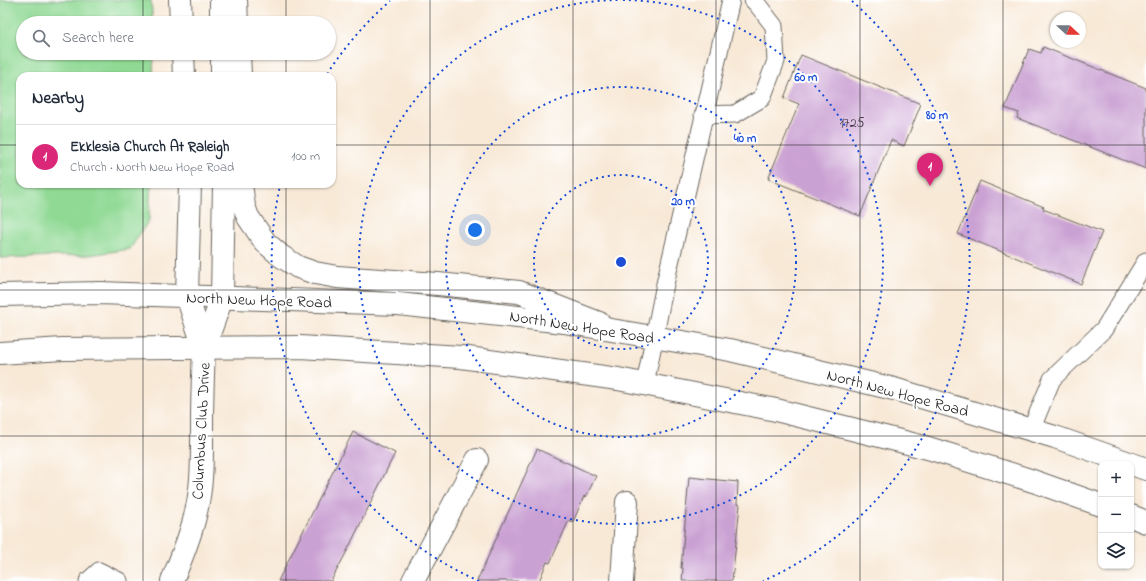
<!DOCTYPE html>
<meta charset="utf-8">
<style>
body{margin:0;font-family:"Indie Flower",sans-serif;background:#f6f6f7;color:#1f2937}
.controls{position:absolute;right:12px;bottom:12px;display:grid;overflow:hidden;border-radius:8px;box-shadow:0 1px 3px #0004}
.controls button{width:36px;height:36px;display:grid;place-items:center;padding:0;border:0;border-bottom:1px solid #e0e1e3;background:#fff;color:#1f2937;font:20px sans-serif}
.compass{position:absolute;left:1050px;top:12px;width:36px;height:36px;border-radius:50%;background:#fff;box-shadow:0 1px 3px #0004;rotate:112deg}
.you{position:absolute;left:475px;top:230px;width:14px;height:14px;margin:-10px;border:3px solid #fff;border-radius:50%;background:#1a73e8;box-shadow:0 0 0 6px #1a73e833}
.badge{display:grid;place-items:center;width:26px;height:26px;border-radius:50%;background:#db2777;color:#fff;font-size:13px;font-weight:700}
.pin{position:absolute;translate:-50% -33px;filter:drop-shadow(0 1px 2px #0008)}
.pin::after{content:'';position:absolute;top:21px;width:14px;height:12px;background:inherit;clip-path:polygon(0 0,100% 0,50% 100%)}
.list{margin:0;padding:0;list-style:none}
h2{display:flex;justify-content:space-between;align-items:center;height:52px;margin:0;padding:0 16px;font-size:17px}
h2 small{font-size:13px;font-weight:400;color:#747a83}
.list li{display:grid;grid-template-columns:26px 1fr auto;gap:12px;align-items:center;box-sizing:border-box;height:64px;padding:0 16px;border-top:1px solid #e0e1e3}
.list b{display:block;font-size:15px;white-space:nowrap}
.list p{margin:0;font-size:13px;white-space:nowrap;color:#747a83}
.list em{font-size:13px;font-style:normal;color:#747a83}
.icon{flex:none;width:22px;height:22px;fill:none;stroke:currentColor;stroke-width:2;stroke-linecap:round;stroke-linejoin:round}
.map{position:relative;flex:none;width:1146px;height:581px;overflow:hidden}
.search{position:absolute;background:#fff;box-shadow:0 1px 3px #0004;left:16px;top:16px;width:320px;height:44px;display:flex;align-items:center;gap:10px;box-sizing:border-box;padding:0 14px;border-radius:22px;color:#747a83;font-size:15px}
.panel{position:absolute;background:#fff;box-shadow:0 1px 3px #0004;left:16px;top:72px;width:320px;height:116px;border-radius:12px}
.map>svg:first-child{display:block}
.green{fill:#90d994;stroke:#567a58}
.building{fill:#caa1d3}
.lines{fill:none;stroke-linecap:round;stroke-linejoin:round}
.service-casing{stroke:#69645d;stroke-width:19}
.minor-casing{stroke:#69645d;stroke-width:24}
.secondary-casing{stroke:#69645d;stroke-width:24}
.primary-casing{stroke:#69645d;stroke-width:24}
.service{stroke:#fff;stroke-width:17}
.minor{stroke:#fff;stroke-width:22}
.secondary{stroke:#fff;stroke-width:22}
.primary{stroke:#fff;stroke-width:22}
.grid{fill:none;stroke:#1c1c1c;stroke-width:1;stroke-opacity:0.55}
.ring{fill:none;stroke:#1d4ed8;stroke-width:2;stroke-dasharray:2 4}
.labels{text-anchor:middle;stroke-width:4;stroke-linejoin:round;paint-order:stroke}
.number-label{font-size:14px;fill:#483d4a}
.street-label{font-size:16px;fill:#1c1c1c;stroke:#fff}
.centre{fill:#1d4ed8;stroke:#fff;stroke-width:2}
.ring-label{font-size:12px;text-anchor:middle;font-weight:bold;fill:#1d4ed8;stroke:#fff;stroke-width:4;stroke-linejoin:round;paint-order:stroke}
</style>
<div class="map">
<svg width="1146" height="581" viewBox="0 0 1146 581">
<rect width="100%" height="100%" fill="#fff"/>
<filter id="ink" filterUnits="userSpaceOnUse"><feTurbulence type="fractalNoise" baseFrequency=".025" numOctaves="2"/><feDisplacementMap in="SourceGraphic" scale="8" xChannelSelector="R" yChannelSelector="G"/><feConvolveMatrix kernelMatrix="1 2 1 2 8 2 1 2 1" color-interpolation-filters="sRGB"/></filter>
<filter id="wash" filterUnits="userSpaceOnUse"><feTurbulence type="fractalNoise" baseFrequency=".012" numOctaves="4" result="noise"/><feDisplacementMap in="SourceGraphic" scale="16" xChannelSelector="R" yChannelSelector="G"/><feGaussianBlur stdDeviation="0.9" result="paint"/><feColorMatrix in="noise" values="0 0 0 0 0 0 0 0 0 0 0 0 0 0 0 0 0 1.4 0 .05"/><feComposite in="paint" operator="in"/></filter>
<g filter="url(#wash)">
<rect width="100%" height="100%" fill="#f8e9d7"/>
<!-- green -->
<polygon class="green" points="0,0 151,0 153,23 23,23 23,53 154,53 153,76 20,76 20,184 151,184 149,220 130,249 90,255 0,258"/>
<g id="blocks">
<!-- building -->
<g class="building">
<polygon points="1043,47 1146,88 1146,169 1017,118 1019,113 1005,108 1029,49 1041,53"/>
<polygon points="801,55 921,104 904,146 891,140 860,216 768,179 799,104 784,98"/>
<polygon points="980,181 1044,207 1043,209 1102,232 1081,284 958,234"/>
<polygon points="353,432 395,453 346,553 331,581 278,581"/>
<polygon points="537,449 596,476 586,497 584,496 573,522 569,520 550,563 547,562 539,581 477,581"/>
<polygon points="689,477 738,482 737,504 740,505 732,581 682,581 683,568 681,568"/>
</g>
</g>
</g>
<g filter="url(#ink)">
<use href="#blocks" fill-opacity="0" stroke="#69645d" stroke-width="1"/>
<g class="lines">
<!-- service casing -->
<g class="service-casing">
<g id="service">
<polyline points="703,115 735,114 762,98 776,61 774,26 757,4 753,0"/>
<polyline points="645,384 665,284 731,0"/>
<polyline points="1031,430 1052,379 1104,329 1146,261"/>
<polyline points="88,581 99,571 119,581"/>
</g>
</g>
<!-- minor casing -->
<g class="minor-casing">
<g id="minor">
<path d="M 172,581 C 181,559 191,536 196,512 C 203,483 202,453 202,424 C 202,399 203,373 204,348"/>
<polyline points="413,581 477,460"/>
<polyline points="622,581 627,502"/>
</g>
</g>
<!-- secondary casing -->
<g class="secondary-casing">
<g id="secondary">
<polyline points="180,0 181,23"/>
<polyline points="221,0 221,23"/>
<polyline points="236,0 237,23"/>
<polyline points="183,53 184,76"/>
<polyline points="222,53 222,76"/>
<polyline points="239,53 240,76"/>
<polyline points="190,184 187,296 204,348"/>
<polyline points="241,184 244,206 248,217 265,242 281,256 298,267 315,273 337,277 438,284 519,292 599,323"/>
<polyline points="204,348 222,298 224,184"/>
</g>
</g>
<!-- primary casing -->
<g class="primary-casing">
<g id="primary">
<polyline points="0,295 100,293 398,304 564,322 730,350 894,389 1055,437 1146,469"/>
<polyline points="0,353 63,349 300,347 461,357 618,379 776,410 928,448 1033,481 1101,505"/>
<polyline points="1131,516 1146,522"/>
</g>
</g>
<!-- service -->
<use href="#service" class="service"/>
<!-- minor -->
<use href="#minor" class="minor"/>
<!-- secondary -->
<use href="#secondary" class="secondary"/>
<!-- primary -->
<use href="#primary" class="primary"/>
</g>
</g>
<!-- grid -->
<path class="grid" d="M 143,0 L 143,23M 286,0 L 286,23M 430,0 L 430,581M 573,0 L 573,581M 716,0 L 716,581M 860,0 L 860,581M 1003,0 L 1003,581M 143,53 L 143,76M 286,53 L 286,76M 0,145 L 20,145M 332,145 L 1146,145M 143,184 L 143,581M 286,184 L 286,581M 0,290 L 1146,290M 0,436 L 1146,436"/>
<!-- distance rings -->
<g class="ring">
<circle cx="621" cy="262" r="87"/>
<circle cx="621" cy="262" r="175"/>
<path d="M623 0A262 262 0 1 1 619 0"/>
<path d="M479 581A349 349 0 0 1 280 186M327 74A349 349 0 0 1 390 1M852 1A349 349 0 0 1 763 581"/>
</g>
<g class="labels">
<!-- number labels -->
<g class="number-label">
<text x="852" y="127">1725</text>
</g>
<!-- street labels -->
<g class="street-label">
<text transform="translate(259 299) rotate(2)" y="6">North New Hope Road</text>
<text transform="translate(582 326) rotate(9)" y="6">North New Hope Road</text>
<text transform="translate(898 392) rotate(15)" y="6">North New Hope Road</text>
<text transform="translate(200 431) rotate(-87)" y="6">Columbus Club Drive</text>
</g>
</g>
<circle cx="621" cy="262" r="6" class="centre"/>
<g class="ring-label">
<text x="806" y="81">60 m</text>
<text x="937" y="119">80 m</text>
<text x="745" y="142">40 m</text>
<text x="683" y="205">20 m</text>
</g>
</svg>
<div class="controls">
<button>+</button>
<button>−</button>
<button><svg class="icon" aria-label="layers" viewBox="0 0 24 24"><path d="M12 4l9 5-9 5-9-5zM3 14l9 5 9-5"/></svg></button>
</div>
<svg class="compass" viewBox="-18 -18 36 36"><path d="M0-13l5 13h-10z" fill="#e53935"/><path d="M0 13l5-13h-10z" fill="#747a83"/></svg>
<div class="you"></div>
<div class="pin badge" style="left:930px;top:186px">1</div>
<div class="search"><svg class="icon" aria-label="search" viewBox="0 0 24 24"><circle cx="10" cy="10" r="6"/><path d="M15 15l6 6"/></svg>Search here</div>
<section class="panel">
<h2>Nearby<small></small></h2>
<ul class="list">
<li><span class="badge">1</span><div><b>Ekklesia Church At Raleigh</b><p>Church · North New Hope Road</p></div><em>100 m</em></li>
</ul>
</section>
</div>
